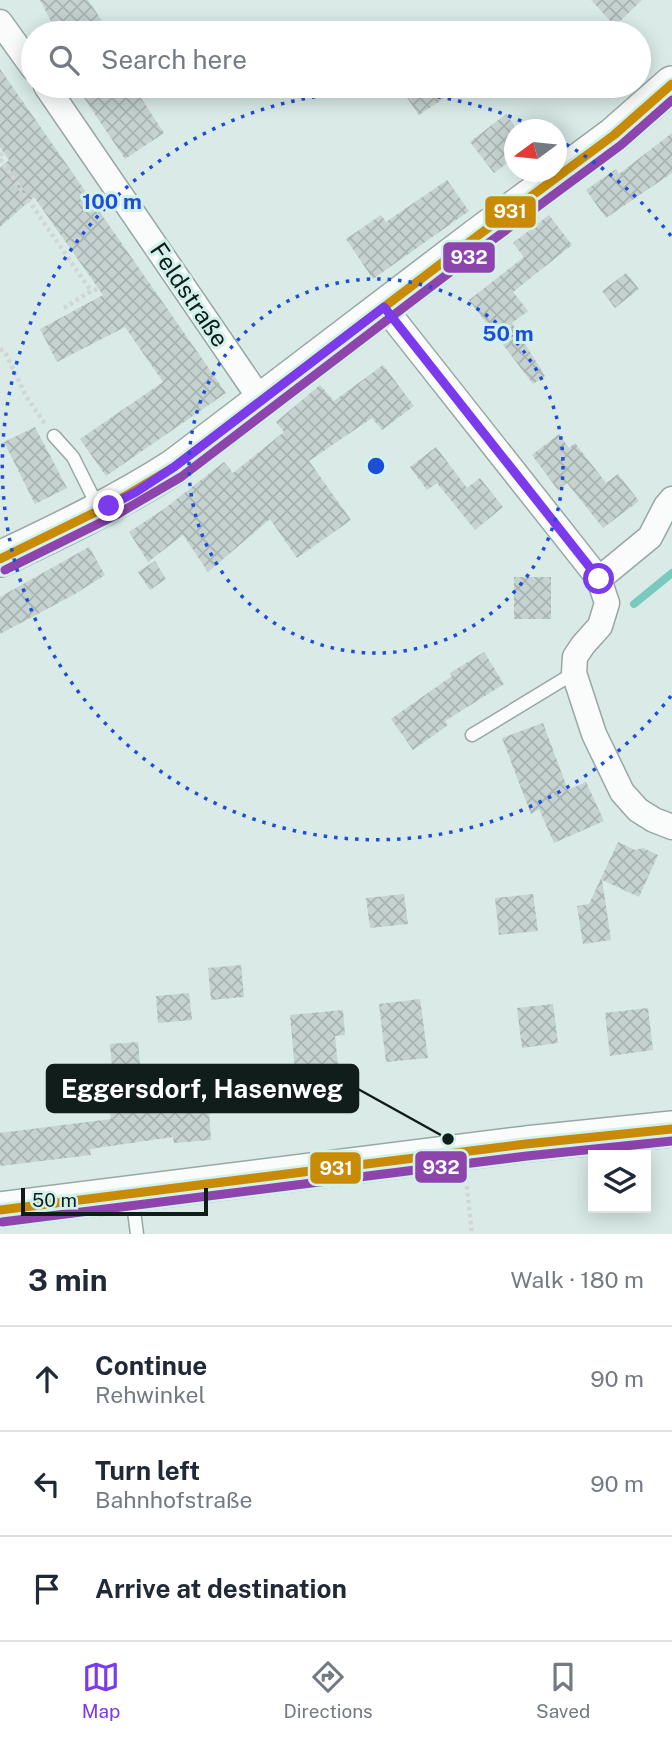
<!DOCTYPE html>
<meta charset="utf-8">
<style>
body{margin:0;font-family:"Public Sans",sans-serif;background:#f6f6f7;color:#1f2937}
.controls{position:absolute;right:21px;bottom:21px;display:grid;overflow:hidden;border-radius:0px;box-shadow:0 4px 18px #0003}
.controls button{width:63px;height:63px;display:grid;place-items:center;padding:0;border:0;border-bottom:2px solid #e0e1e3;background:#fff;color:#1f2937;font:35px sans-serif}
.compass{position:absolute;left:504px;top:119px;width:63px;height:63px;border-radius:50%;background:#fff;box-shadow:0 4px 18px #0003;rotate:255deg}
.scale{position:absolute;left:21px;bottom:18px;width:187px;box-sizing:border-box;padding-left:7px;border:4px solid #111d1b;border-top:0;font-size:19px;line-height:24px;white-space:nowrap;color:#111d1b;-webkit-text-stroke:5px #d2f1eb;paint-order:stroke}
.stop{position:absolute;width:21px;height:21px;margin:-16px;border:5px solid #7c3aed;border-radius:50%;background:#fff}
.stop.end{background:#7c3aed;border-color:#fff;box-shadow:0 2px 7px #0008}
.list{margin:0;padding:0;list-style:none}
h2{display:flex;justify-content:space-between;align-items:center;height:91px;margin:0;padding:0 28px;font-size:30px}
h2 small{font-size:23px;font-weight:400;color:#747a83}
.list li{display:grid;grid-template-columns:46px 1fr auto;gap:21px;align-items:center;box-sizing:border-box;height:105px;padding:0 28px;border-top:2px solid #e0e1e3}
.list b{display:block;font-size:26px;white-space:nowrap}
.list p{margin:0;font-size:23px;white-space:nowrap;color:#747a83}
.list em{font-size:23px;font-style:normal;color:#747a83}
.icon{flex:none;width:38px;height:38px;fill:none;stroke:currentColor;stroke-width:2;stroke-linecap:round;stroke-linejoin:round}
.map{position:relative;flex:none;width:672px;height:1234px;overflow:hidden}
.search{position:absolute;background:#fff;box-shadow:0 4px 18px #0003;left:21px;right:21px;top:21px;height:77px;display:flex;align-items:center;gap:18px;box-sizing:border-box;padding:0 24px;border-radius:38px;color:#747a83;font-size:26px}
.sheet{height:406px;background:#fff}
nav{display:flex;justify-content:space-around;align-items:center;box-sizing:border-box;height:98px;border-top:2px solid #e0e1e3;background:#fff;font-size:19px;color:#747a83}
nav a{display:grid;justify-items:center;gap:4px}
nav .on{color:#7c3aed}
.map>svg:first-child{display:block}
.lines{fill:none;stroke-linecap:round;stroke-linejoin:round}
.stream{stroke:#79c9bc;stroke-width:8}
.building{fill:url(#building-cross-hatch)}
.lane-casing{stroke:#99a7a4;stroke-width:15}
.street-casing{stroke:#99a7a4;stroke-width:27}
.secondary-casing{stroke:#99a7a4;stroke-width:38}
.path{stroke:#d1d6d5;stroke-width:4.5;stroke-dasharray:3.5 3.5;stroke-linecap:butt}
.lane{stroke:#f9fcfb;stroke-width:12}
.street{stroke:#f9fcfb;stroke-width:24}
.secondary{stroke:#f9fcfb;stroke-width:35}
.bus-1-casing{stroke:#d2f1eb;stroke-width:14}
.bus-2-casing{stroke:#d2f1eb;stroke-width:14}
.bus-1{stroke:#c98b05;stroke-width:9}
.bus-2{stroke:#8e44ad;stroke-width:9}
.route{stroke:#7c3aed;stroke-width:9}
.ring{fill:none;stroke:#1d4ed8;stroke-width:3.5;stroke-dasharray:3.5 7}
.labels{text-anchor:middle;stroke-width:6;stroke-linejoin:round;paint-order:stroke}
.street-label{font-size:24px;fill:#111d1b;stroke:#d2f1eb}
.centre{fill:#1d4ed8;stroke:#d2f1eb;stroke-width:3.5}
.ring-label{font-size:21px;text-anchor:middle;font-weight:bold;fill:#1d4ed8;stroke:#d2f1eb;stroke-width:6;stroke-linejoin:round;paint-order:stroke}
.leader{fill:none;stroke:#111d1b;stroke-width:2.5}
.callout-dot{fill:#111d1b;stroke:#d2f1eb;stroke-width:2.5}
.callout{fill:#111d1b;stroke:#111d1b;stroke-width:2.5}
.callout-label{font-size:26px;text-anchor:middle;font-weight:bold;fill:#fff}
.line-badge{stroke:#d2f1eb;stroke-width:2.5}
.badge-label{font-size:19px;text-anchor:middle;font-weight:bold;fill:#fff}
</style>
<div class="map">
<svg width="672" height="1234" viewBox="0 0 672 1234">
<defs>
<pattern id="building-cross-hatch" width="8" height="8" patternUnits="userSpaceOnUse" patternTransform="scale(1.75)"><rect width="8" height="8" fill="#c5d2cf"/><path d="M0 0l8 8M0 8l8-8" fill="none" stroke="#a8b4b1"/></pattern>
</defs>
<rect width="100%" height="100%" fill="#d9eae7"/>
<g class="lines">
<!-- stream -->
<polyline class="stream" points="634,604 672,573"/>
</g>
<!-- building -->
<g class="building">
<polygon points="40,0 88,0 110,33 57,33"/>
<polygon points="591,0 642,0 615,26"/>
<polygon points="0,69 226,393 106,476 80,439 163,382 125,327 57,362 40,329 103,295 34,197 0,227 0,168 9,160 0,147"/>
<polygon points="76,86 133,86 164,133 125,159"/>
<polygon points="419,86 463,86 419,115 405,95"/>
<polygon points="506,114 514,125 514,158 494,173 470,142"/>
<polygon points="672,133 672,173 606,218 586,190 616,169 619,174"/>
<polygon points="447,180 469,211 373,279 346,239 381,215 386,222"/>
<polygon points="549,215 572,245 513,292 528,311 512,323 545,376 533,384 469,300 524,257 513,243"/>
<polygon points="626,273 639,289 615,308 602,291"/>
<polygon points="383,365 414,406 382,430 372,418 309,461 351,520 297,558 270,519 208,572 183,535 148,562 129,532 164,509 224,462 233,473 284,432 276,422 320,385 334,401"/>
<polygon points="35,427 67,488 35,504 4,442"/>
<polygon points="559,434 569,448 575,443 606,483 618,474 639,501 603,528 567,483 558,490 532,455"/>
<polygon points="436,447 467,488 480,478 503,507 475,530 437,483 427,490 410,467"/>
<polygon points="89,547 105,575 75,594 0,634 0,597"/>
<polygon points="155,561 166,579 150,590 138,572"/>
<rect x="514" y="577" width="37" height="42"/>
<polygon points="484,652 504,684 445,721 448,725 413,750 391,719 452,676 450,673"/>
<polygon points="543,723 568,790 586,782 604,821 554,843 539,809 531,814 502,738"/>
<polygon points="618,842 635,850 643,848 658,855 639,897 602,880 611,940 583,944 577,906 589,904"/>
<polygon points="404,894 408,924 370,928 366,898"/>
<polygon points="533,894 538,931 499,935 495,898"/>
<polygon points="241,965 244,997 211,1000 208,968"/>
<polygon points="189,993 192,1020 158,1023 156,996"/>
<polygon points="420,999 428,1058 386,1062 379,1004"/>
<polygon points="553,1004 558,1043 522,1048 517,1008"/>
<polygon points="648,1008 653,1050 610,1056 605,1013"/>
<polygon points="343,1010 345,1035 335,1036 338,1066 295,1071 290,1015"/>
<polygon points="138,1042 140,1064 112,1067 110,1044"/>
<polygon points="208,1097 211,1140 174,1143 173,1137 90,1149 91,1155 0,1166 0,1133 111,1119 110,1112 171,1104 171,1099"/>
</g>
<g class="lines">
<!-- lane casing -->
<g class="lane-casing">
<g id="lane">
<polyline points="54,436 73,457 98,507"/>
<polyline points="472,735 574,673"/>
<polyline points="132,1196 137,1234"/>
</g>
</g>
<!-- street casing -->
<g class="street-casing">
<g id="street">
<polyline points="0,22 33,68"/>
<polyline points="46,86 261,400"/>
<polyline points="384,307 599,579 607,603 600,626 583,645 575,657 574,673 594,734 622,792 638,810 654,820 672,827"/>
<polyline points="599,579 650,537 666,506 672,499"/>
</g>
</g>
<!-- secondary casing -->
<g class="secondary-casing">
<g id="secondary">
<path d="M 0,559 C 59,531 118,503 174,467 L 476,237 L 614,135 L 672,84"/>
<polyline points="0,1210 526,1144 672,1129"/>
</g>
</g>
<!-- path -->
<g class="path">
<polyline points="0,155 4,153"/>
<polyline points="0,159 91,291"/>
<polyline points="64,308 91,291 99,289"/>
<polyline points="0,349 5,352 26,396 45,424"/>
<polyline points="466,1179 472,1234"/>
</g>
<!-- lane -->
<use href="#lane" class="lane"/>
<!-- street -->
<use href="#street" class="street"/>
<!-- secondary -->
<use href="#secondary" class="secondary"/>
<!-- bus-1 casing -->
<g class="bus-1-casing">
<g id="bus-1">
<polyline points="0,559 110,505 174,467 476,237 614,135 672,84"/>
<polyline points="0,1210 526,1144 672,1129"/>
</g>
</g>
<!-- bus-2 casing -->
<g class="bus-2-casing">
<g id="bus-2">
<polyline points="5,570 116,515 181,477 483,247 621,145 672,100"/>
<polyline points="2,1222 527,1156 672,1141"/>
</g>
</g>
<!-- bus-1 -->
<use href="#bus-1" class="bus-1"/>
<!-- bus-2 -->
<use href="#bus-2" class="bus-2"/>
</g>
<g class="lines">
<!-- route -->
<polyline class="route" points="109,506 136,492 174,467 384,307 599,579"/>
</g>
<!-- distance rings -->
<g class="ring">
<circle cx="376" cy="466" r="187"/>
<path d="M671 696A374 374 0 1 1 537 128M557 139A374 374 0 0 1 671 236"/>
</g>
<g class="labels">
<!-- street labels -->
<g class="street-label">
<text transform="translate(189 295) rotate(56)" y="8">Feldstraße</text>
</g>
</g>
<circle cx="376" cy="466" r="10" class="centre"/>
<g class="ring-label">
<text x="112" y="209">100 m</text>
<text x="508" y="341">50 m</text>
</g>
<!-- callouts -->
<path class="leader" d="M448 1139L358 1089"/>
<circle class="callout-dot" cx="448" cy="1139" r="7"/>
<rect class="callout" x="47" y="1065" width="311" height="47" rx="7"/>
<g class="callout-label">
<text x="202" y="1098">Eggersdorf, Hasenweg</text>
</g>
<g class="line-badge">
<rect x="484" y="195" width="53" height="34" rx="7" fill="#c98b05"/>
<rect x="442" y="241" width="54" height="33" rx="7" fill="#8e44ad"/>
<rect x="414" y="1150" width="54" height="34" rx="7" fill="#8e44ad"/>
<rect x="309" y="1151" width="53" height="34" rx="7" fill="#c98b05"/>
</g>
<g class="badge-label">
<text x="510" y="218">931</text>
<text x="469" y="264">932</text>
<text x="441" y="1174">932</text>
<text x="336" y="1175">931</text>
</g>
</svg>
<div class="controls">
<button><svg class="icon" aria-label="layers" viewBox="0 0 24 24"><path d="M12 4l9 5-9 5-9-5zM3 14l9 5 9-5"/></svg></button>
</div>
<svg class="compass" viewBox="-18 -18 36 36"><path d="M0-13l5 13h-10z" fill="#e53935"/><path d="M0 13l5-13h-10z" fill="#747a83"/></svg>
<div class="scale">50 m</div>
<div class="stop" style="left:599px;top:579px"></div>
<div class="stop end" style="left:109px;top:506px"></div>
<div class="search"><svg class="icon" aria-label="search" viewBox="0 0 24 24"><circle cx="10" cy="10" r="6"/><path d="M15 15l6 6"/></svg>Search here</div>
</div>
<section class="sheet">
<h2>3 min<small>Walk · 180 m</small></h2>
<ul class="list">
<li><svg class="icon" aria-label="ahead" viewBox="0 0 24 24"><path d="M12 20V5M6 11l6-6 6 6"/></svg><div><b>Continue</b><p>Rehwinkel</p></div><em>90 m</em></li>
<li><svg class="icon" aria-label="left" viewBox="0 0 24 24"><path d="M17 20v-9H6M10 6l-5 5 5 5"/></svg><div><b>Turn left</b><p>Bahnhofstraße</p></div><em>90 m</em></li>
<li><svg class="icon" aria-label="arrive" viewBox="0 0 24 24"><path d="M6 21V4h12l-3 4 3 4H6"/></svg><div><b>Arrive at destination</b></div></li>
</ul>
</section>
<nav>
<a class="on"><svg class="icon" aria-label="map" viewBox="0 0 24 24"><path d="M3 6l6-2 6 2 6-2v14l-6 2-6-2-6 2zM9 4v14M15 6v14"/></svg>Map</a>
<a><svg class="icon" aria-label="directions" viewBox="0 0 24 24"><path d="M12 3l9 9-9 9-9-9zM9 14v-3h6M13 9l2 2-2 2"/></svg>Directions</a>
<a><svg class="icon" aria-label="saved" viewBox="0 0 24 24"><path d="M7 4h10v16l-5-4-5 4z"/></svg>Saved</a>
</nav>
